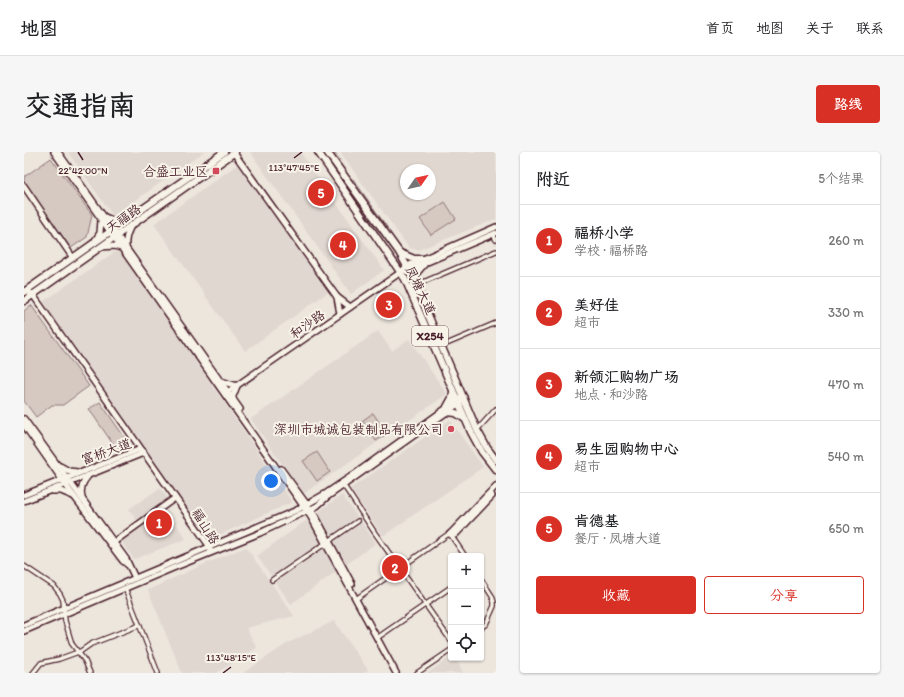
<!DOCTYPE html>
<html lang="zh">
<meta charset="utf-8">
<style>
body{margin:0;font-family:Itim,"LXGW WenKai TC",sans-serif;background:#f6f6f6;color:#202124}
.controls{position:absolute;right:12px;bottom:12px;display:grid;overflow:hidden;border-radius:4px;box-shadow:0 1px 3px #0004}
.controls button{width:36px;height:36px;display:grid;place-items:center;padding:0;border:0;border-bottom:1px solid #e0e0e0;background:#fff;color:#202124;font:20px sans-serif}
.compass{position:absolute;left:376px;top:12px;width:36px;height:36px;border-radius:50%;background:#fff;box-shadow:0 1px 3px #0004;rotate:56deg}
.you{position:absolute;left:247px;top:329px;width:14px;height:14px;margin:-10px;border:3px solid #fff;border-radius:50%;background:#1a73e8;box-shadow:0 0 0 6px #1a73e833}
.badge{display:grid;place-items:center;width:26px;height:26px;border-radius:50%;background:#d93025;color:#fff;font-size:13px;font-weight:700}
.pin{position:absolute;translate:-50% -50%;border:2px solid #fff;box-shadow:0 1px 4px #0006}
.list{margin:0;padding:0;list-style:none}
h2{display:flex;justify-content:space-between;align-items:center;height:52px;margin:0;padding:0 16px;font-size:17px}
h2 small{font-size:13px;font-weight:400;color:#757577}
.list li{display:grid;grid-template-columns:26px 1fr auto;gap:12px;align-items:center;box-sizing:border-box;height:72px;padding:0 16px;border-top:1px solid #e0e0e0}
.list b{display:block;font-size:15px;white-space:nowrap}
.list p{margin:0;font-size:13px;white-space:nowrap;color:#757577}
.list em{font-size:13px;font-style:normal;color:#757577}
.actions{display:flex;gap:8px;padding:12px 16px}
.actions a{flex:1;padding:9px 0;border:1px solid #d93025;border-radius:4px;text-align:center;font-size:14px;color:#d93025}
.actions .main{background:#d93025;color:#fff}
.icon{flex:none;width:22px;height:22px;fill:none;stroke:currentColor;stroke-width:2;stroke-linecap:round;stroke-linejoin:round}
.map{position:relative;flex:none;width:472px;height:521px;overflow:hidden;border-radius:4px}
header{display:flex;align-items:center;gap:24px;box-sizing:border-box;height:56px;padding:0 20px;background:#fff;border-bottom:1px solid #e0e0e0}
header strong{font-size:19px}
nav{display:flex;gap:22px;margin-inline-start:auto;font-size:14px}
.intro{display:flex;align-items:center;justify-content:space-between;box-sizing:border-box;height:96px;padding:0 24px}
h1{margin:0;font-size:28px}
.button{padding:10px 18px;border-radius:4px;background:#d93025;color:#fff;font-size:14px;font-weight:700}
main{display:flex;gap:24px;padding:0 24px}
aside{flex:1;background:#fff;border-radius:4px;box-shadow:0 1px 3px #0004}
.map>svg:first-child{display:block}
.built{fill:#e0d7d0;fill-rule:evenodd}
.green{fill:#d5c9c2;stroke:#907476}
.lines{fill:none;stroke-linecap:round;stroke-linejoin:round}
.stream{stroke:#896c6f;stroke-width:1}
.street-casing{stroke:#4a1f2b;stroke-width:6}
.secondary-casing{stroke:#4a1f2b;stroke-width:8}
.primary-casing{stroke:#4a1f2b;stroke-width:9}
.street{stroke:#f7f3e8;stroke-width:3.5}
.secondary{stroke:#f7f3e8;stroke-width:5}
.primary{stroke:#f7f3e8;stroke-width:6}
.ticks{fill:none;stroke:#4a1f2b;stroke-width:1.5}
.poi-dot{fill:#d1495b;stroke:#f7f3e8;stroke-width:1.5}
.labels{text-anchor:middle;stroke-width:4;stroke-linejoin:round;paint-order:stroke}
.shield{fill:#f7f3e8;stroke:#7e5f64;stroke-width:1}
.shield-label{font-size:12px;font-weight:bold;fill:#4a1f2b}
.poi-label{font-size:13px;fill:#4a1f2b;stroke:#f7f3e8;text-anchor:end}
.street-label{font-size:13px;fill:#4a1f2b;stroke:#f7f3e8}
.ticks-label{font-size:10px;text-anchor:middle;fill:#4a1f2b;stroke:#f7f3e8;stroke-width:4;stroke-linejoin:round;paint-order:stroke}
</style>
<header>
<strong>地图</strong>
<nav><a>首页</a><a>地图</a><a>关于</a><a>联系</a></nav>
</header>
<div class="intro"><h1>交通指南</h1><a class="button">路线</a></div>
<main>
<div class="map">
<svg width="472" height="521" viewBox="0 0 472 521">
<rect width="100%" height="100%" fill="#ece6dd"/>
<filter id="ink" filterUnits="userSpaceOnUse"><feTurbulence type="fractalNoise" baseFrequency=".025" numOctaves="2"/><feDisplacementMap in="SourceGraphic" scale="8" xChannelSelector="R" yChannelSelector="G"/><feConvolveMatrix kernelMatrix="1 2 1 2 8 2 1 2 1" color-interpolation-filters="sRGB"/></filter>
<g filter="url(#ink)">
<!-- built -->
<g class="built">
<polygon points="44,0 180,0 89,64"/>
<polygon points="226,0 276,0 360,118 327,142"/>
<path d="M 316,0 L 472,0 L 472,67 L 394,98 L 385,96 ZM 382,18 L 406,18 L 406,42 L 382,42 Z"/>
<polygon points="214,12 304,140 221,199 130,72"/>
<polygon points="95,97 163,196 268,350 184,388 19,150"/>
<polygon points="354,179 368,199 385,187 423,242 279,342 227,267"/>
<polygon points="426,268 459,315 359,384 326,337"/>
<polygon points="136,336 145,348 114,370 105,357"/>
<polygon points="318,343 352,391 267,452 233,404"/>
<polygon points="141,356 162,387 110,407 96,388"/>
<polygon points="222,395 270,464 222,476 233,496 192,521 158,521 124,438 176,414"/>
<polygon points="310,469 344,518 340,521 219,521 264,491"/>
<polygon points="427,505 433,508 439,521 404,521"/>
</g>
<!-- green -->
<g class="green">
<polygon points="27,6 68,63 63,85 47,96 0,31 0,25"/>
<polygon points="421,50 432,67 407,83 396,67"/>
<polygon points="7,153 65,234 39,253 28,253 12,265 0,249 0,159"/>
<polygon points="76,250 103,289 101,295 93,298 65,257"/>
<polygon points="349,261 363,282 352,289 338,269"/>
<polygon points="293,300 306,320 293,329 279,309"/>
</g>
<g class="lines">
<!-- stream -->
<g class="stream">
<polyline points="310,0 316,8"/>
<polyline points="329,27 363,75"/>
</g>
<!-- street casing -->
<g class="street-casing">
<g id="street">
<polyline points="469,82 472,88"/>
<polyline points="397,131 472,99"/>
<polyline points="418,194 472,171"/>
<polyline points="453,278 472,257"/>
<polyline points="320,334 351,381 427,489"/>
<polyline points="426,382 441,404"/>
<polyline points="0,414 30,434 36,442 39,448 41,469 48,492 61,509 66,521"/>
<polyline points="457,427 468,444 470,450 470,454 462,472 457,476"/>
<polyline points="248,428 334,369"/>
<polyline points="101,436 134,521"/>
<polyline points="332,447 423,383 426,382"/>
<polyline points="353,486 427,435"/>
<polyline points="9,521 17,511 35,507 57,499 67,492 116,473"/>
<polyline points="393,521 427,498"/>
</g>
</g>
<!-- secondary casing -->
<g class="secondary-casing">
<g id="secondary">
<polyline points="30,0 287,365 372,521"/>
<polyline points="34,0 216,257"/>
<polyline points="210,1 313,145 326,155"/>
<polyline points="0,34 49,106"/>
<polyline points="81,65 88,68 103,68"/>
<polyline points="70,90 76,81 77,68"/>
<polyline points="77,95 90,94 97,96"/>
<path d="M 102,96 C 101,87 103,82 107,74"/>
<polyline points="382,119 472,81"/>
<polyline points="3,138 9,143 186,395 186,398"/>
<polyline points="313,145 316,162"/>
<polyline points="197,229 213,234 209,244 209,248"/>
<polyline points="202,241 377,120 383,114 472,75"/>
<polyline points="0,267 102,407 111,426"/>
<polyline points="0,273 46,339 99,409 104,413"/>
<polyline points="36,314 45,319 54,320"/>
<polyline points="257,317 292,365 328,432"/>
<polyline points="28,339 37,339 49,344"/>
<polyline points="0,343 114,298 118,299"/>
<path d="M 58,346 C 56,337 58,331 64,324"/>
<polyline points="0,349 117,302 118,299"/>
<polyline points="426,382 472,334"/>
<polyline points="426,382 431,383 468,344"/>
<polyline points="90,390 151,346"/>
<polyline points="0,473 273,358 301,342 332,321 431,250 440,245"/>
<polyline points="0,479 149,416 236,381 283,359 293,354 303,345 430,255 438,250"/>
</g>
</g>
<!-- primary casing -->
<g class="primary-casing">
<g id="primary">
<polyline points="294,0 381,127 447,280 458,300 472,318"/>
<polyline points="303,0 375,100 385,118 453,278 463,296 472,308"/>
<polyline points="376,101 390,107 399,107"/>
<polyline points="391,130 393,120 400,112"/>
<polyline points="0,140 200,0"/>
<polyline points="0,149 211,0"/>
<polyline points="423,255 428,246 429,240"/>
<polyline points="423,260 432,261 441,267"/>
</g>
</g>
<!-- street -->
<use href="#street" class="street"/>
<!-- secondary -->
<use href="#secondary" class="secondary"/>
<!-- primary -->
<use href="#primary" class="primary"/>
</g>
</g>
<!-- ticks -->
<path class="ticks" d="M 54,0 L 59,8M 270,6 L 278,0M 199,521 L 207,515"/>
<!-- markers -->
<g class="poi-dot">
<rect x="188" y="15" width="8" height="8" rx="2"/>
<circle cx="427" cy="277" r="4"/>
</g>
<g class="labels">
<!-- shield labels -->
<rect class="shield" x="388" y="174" width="36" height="20" rx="3"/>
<g class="shield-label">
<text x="406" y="188">X254</text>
</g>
<!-- poi labels -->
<g class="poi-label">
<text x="184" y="24">合盛工业区</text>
<text x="419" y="282">深圳市城诚包装制品有限公司</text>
</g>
<!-- street labels -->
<g class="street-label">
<text transform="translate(99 66) rotate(-35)" y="5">天福路</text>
<text transform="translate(397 138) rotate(64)" y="5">凤塘大道</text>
<text transform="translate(283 172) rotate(-35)" y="5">和沙路</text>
<text transform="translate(82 299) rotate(-20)" y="5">富桥大道</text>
<text transform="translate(182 374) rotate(58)" y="5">福山路</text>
</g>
</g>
<g class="ticks-label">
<text x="270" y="19">113°47'45"E</text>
<text x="59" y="22">22°42'00"N</text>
<text x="207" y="509">113°48'15"E</text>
</g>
</svg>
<div class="controls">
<button>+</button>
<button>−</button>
<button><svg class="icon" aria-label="locate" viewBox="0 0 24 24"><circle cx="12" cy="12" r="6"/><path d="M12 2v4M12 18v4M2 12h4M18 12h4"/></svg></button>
</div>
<svg class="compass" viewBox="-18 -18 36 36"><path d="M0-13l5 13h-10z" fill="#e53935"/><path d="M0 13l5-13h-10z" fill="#757577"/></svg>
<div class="you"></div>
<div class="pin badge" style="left:135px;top:371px">1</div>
<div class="pin badge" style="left:371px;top:416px">2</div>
<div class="pin badge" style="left:365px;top:153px">3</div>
<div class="pin badge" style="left:319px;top:93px">4</div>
<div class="pin badge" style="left:297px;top:41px">5</div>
</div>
<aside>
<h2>附近<small>5个结果</small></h2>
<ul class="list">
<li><span class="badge">1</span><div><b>福桥小学</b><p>学校 · 福桥路</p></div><em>260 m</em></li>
<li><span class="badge">2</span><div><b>美好佳</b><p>超市</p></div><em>330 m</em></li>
<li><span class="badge">3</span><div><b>新领汇购物广场</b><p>地点 · 和沙路</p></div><em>470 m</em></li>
<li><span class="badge">4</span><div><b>易生园购物中心</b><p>超市</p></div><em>540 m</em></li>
<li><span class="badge">5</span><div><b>肯德基</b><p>餐厅 · 凤塘大道</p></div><em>650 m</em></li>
</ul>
<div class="actions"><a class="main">收藏</a><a>分享</a></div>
</aside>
</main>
